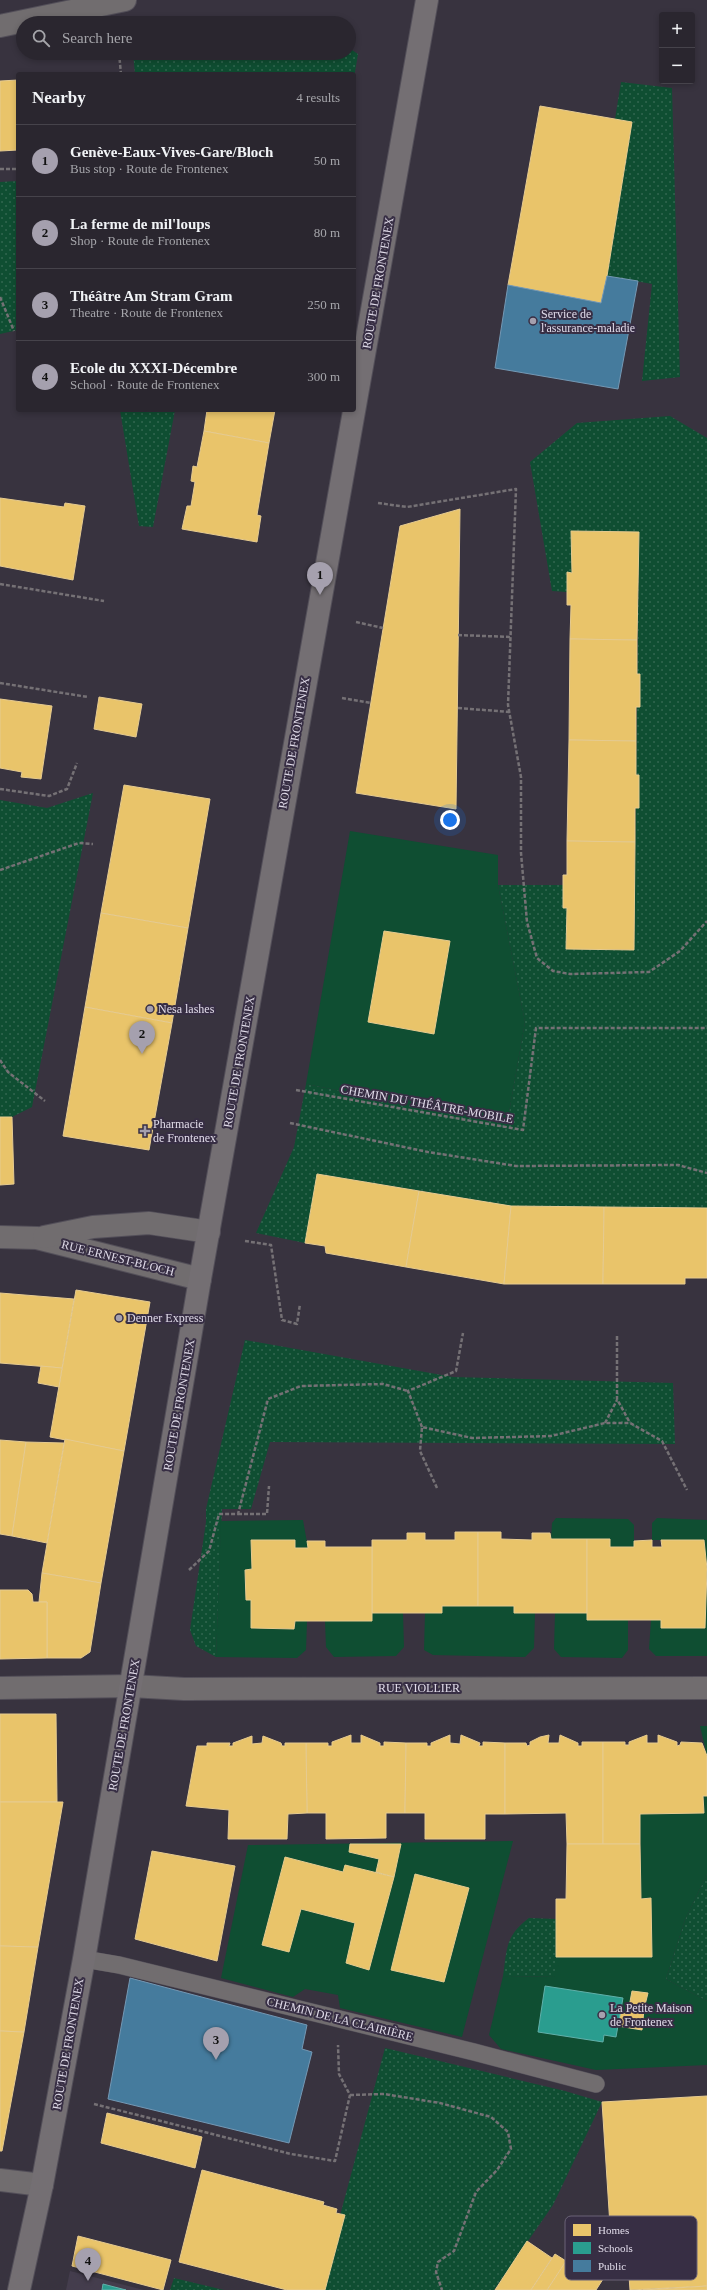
<!DOCTYPE html>
<meta charset="utf-8">
<style>
body{margin:0;font-family:Georgia,serif;background:#322e37;color:#f1f3f6}
.controls{position:absolute;right:12px;top:12px;display:grid;overflow:hidden;border-radius:4px;box-shadow:0 2px 6px #0003}
.controls button{width:36px;height:36px;display:grid;place-items:center;padding:0;border:0;border-bottom:1px solid #46434b;background:#2a262f;color:#f1f3f6;font:20px sans-serif}
.you{position:absolute;left:450px;top:820px;width:14px;height:14px;margin:-10px;border:3px solid #fff;border-radius:50%;background:#1a73e8;box-shadow:0 0 0 6px #1a73e833}
.badge{display:grid;place-items:center;width:26px;height:26px;border-radius:50%;background:#a5a0ae;color:#111;font-size:13px;font-weight:700}
.pin{position:absolute;translate:-50% -33px;filter:drop-shadow(0 1px 2px #0008)}
.pin::after{content:'';position:absolute;top:21px;width:14px;height:12px;background:inherit;clip-path:polygon(0 0,100% 0,50% 100%)}
.list{margin:0;padding:0;list-style:none}
h2{display:flex;justify-content:space-between;align-items:center;height:52px;margin:0;padding:0 16px;font-size:17px}
h2 small{font-size:13px;font-weight:400;color:#a5a5aa}
.list li{display:grid;grid-template-columns:26px 1fr auto;gap:12px;align-items:center;box-sizing:border-box;height:72px;padding:0 16px;border-top:1px solid #46434b}
.list b{display:block;font-size:15px;white-space:nowrap}
.list p{margin:0;font-size:13px;white-space:nowrap;color:#a5a5aa}
.list em{font-size:13px;font-style:normal;color:#a5a5aa}
.icon{flex:none;width:22px;height:22px;fill:none;stroke:currentColor;stroke-width:2;stroke-linecap:round;stroke-linejoin:round}
.map{position:relative;flex:none;width:707px;height:2290px;overflow:hidden}
.search{position:absolute;background:#2a262f;box-shadow:0 2px 6px #0003;left:16px;top:16px;width:340px;height:44px;display:flex;align-items:center;gap:10px;box-sizing:border-box;padding:0 14px;border-radius:22px;color:#a5a5aa;font-size:15px}
.panel{position:absolute;background:#2a262f;box-shadow:0 2px 6px #0003;left:16px;top:72px;width:340px;height:340px;border-radius:4px}
.map>svg:first-child{display:block}
.education{fill:#443d4d}
.grass{fill:url(#grass-dots)}
.garden{fill:#0f4e32}
.homes{fill:#e9c46a;stroke:#e6cb90}
.schools{fill:#2a9d8f;stroke:#61b0aa}
.public{fill:#457b9d;stroke:#7498b4}
.lines{fill:none;stroke-linecap:round;stroke-linejoin:round}
.service-casing{stroke:#534f59;stroke-width:18}
.minor-casing{stroke:#534f59;stroke-width:24}
.tertiary-casing{stroke:#534f59;stroke-width:24}
.secondary-casing{stroke:#534f59;stroke-width:24}
.path{stroke:#757175;stroke-width:2.5;stroke-dasharray:4 2;stroke-linecap:butt}
.service{stroke:#716d6f;stroke-width:17}
.minor{stroke:#716d6f;stroke-width:22}
.tertiary{stroke:#716d6f;stroke-width:22}
.secondary{stroke:#746f73;stroke-width:22}
.poi-dot{fill:#a5a0ae;stroke:#372e44;stroke-width:1.5}
.labels{text-anchor:middle;stroke-width:4;stroke-linejoin:round;paint-order:stroke}
.street-label{font-size:12px;fill:#e0dbe9;stroke:#372e44}
.poi-label{font-size:12px;fill:#e0dbe9;stroke:#372e44;text-anchor:start}
.key{fill:#372e44;stroke:#6a6276;stroke-width:1}
.key-label{font-size:11px;fill:#e0dbe9}
</style>
<div class="map">
<svg width="707" height="2290" viewBox="0 0 707 2290">
<defs>
<pattern id="grass-dots" width="8" height="8" patternUnits="userSpaceOnUse"><rect width="8" height="8" fill="#0f4e32"/><path d="M2 2h.1M6 6h.1" fill="none" stroke="#326750" stroke-width="1.8" stroke-linecap="round"/></pattern>
</defs>
<rect width="100%" height="100%" fill="#38333f"/>
<!-- education -->
<polygon class="education" points="70,2271 144,2290 66,2290"/>
<!-- grass -->
<g class="grass">
<polygon points="349,48 358,54 354,78 354,74 135,74 133,53 349,53"/>
<polygon points="621,82 672,88 680,377 642,381 652,284 607,276 632,122 615,119"/>
<polygon points="18,181 18,330 0,334 0,182"/>
<polygon points="120,410 175,410 153,527 139,526"/>
<polygon points="670,416 707,438 707,1234 706,1208 511,1206 318,1174 305,1243 256,1233 294,1147 306,1084 507,1124 525,1022 498,885 563,885 567,908 566,949 634,950 639,532 572,531 572,573 567,572 567,592 552,591 530,462 577,423"/>
<polygon points="93,793 32,1107 12,1117 0,1117 0,800 47,808"/>
<polygon points="245,1340 453,1377 673,1383 675,1444 270,1442 251,1509 222,1509 216,1657 196,1646 190,1630 206,1522 206,1509"/>
<polygon points="707,1874 707,2001 666,1979 685,1920"/>
<path d="M 529,1918 L 556,1919 L 556,1977 L 503,1976 C 507,1949 505,1936 529,1918 Z"/>
<polygon points="385,2048 565,2091 602,2102 553,2205 494,2290 320,2290"/>
<polygon points="174,2278 224,2290 170,2290"/>
</g>
<!-- garden -->
<g class="garden">
<polygon points="350,831 498,855 498,885 525,1022 507,1124 306,1084"/>
<polygon points="556,1518 628,1519 634,1525 634,1547 610,1547 551,1539 552,1523"/>
<polygon points="657,1518 707,1520 707,1656 656,1656 649,1649 651,1620 661,1620 661,1628 705,1627 704,1540 652,1540 652,1523"/>
<polygon points="303,1520 308,1548 295,1548 295,1540 251,1540 252,1569 245,1570 246,1600 251,1600 251,1628 294,1629 295,1621 307,1621 306,1650 297,1658 216,1657 221,1521"/>
<polygon points="442,1606 514,1606 535,1613 534,1648 525,1657 433,1655 424,1650 425,1613 442,1613"/>
<polygon points="372,1613 403,1613 404,1647 396,1656 334,1657 326,1647 325,1621"/>
<polygon points="555,1613 587,1613 588,1620 628,1620 628,1650 622,1658 561,1657 554,1649"/>
<polygon points="700,1726 707,1726 707,1756"/>
<polygon points="703,1796 707,1796 707,1874 685,1920 666,1979 707,2001 707,2065 596,2070 501,2049 489,2035 503,1976 556,1977 556,1957 650,1898 641,1899 640,1814 704,1813"/>
<polygon points="513,1841 462,2037 340,2008 338,1995 305,1989 293,1997 221,1978 248,1845"/>
</g>
<!-- homes -->
<g class="homes">
<polygon points="18,80 18,150 0,151 0,81"/>
<polygon points="540,106 632,122 607,276 601,303 508,285"/>
<polygon points="207,410 275,410 269,443 204,431"/>
<polygon points="204,431 269,443 257,515 261,516 257,542 182,529 187,506 191,506 195,482 191,481 193,466 197,467"/>
<polygon points="0,498 64,507 65,503 85,506 73,580 0,566"/>
<polygon points="460,509 456,809 356,793 400,526"/>
<polygon points="571,531 639,532 637,640 570,639 571,605 567,605 567,572 572,573"/>
<polygon points="570,639 637,640 637,674 640,674 640,707 636,707 636,741 569,740"/>
<polygon points="99,697 142,704 136,737 94,729"/>
<polygon points="0,699 52,706 41,779 21,777 22,772 0,768"/>
<polygon points="569,740 636,741 636,775 639,775 639,808 635,808 635,842 567,841"/>
<polygon points="124,785 210,799 188,928 101,913"/>
<polygon points="567,841 635,842 634,950 566,949 567,908 563,908 563,875 567,875"/>
<polygon points="101,913 188,928 172,1023 85,1007"/>
<polygon points="384,931 450,941 434,1034 368,1022"/>
<polygon points="85,1007 172,1023 149,1150 63,1136"/>
<polygon points="0,1117 12,1117 14,1184 0,1185"/>
<polygon points="317,1174 419,1191 406,1267 326,1253 325,1246 305,1243"/>
<polygon points="419,1191 511,1206 504,1284 406,1267"/>
<polygon points="511,1206 604,1207 603,1284 504,1284"/>
<polygon points="604,1207 707,1208 707,1278 685,1278 685,1284 603,1284"/>
<polygon points="76,1290 150,1302 124,1451 50,1437"/>
<polygon points="0,1293 74,1299 62,1368 0,1363"/>
<polygon points="41,1366 62,1368 59,1387 38,1383"/>
<polygon points="65,1439 124,1451 101,1583 42,1573"/>
<polygon points="0,1440 26,1442 12,1536 0,1534"/>
<polygon points="26,1442 64,1443 47,1543 12,1536"/>
<polygon points="455,1532 478,1532 478,1606 442,1606 442,1613 372,1613 372,1540 407,1540 407,1533 425,1533 425,1540 455,1540"/>
<polygon points="478,1532 501,1532 501,1539 532,1540 532,1533 550,1533 551,1539 587,1539 587,1613 514,1613 514,1606 478,1606"/>
<polygon points="587,1539 610,1539 610,1547 634,1547 634,1541 652,1540 652,1547 662,1547 661,1540 704,1540 707,1569 705,1628 661,1628 661,1620 587,1620"/>
<polygon points="251,1540 295,1540 295,1548 308,1548 307,1541 325,1541 325,1547 372,1547 372,1621 295,1621 294,1629 251,1628 251,1600 246,1600 245,1570 252,1569"/>
<polygon points="42,1573 101,1583 90,1652 81,1658 47,1658 47,1602 39,1602"/>
<polygon points="0,1590 28,1590 32,1594 33,1602 47,1602 47,1658 0,1659"/>
<polygon points="0,1714 56,1714 57,1802 0,1802"/>
<polygon points="351,1735 351,1743 361,1743 361,1735 380,1743 380,1746 384,1746 384,1742 406,1743 405,1813 386,1813 386,1838 326,1839 326,1813 307,1813 306,1743 328,1743 328,1746 332,1746 332,1742"/>
<polygon points="450,1735 450,1743 460,1744 461,1735 480,1743 479,1746 483,1746 483,1742 505,1743 505,1814 485,1814 485,1839 425,1839 425,1813 405,1813 406,1743 427,1743 427,1746 431,1746 431,1743"/>
<polygon points="549,1735 548,1743 559,1743 560,1735 578,1743 578,1746 582,1746 582,1742 603,1742 603,1844 567,1844 566,1813 505,1814 505,1743 526,1743 527,1746 530,1745 530,1742 540,1737"/>
<polygon points="647,1735 647,1743 658,1743 658,1735 677,1742 677,1746 680,1745 681,1742 702,1743 707,1756 707,1796 703,1796 704,1813 640,1814 640,1844 603,1844 603,1742 625,1742 625,1745 629,1745 629,1742"/>
<polygon points="252,1736 252,1744 262,1743 263,1736 281,1743 282,1746 285,1746 285,1743 306,1743 307,1813 288,1814 287,1839 228,1839 229,1810 186,1806 197,1746 207,1746 207,1743 230,1743 229,1746 233,1746 233,1743"/>
<polygon points="0,1802 63,1802 38,1947 0,1946"/>
<polygon points="350,1844 401,1844 394,1877 376,1872 379,1859 349,1852"/>
<polygon points="567,1844 640,1844 641,1899 651,1898 652,1957 556,1957 556,1899 566,1899"/>
<polygon points="152,1851 235,1866 217,1961 135,1939"/>
<polygon points="285,1857 343,1872 345,1865 394,1877 369,1970 346,1963 355,1923 301,1909 289,1952 262,1945"/>
<polygon points="415,1874 469,1888 444,1982 391,1970"/>
<polygon points="0,1946 38,1947 24,2032 0,2031"/>
<polygon points="632,1991 648,1993 644,2009 629,2007"/>
<polygon points="629,2007 644,2009 642,2030 618,2026 620,2013 628,2014"/>
<polygon points="0,2031 24,2032 2,2151 0,2151"/>
<polygon points="707,2096 707,2286 630,2290 627,2248 611,2241 602,2102"/>
<polygon points="107,2113 202,2137 195,2168 101,2143"/>
<polygon points="202,2170 324,2202 323,2205 337,2209 336,2213 345,2215 325,2290 287,2290 179,2262"/>
<polygon points="78,2236 171,2260 163,2290 72,2266"/>
<polygon points="527,2241 552,2258 531,2290 495,2290"/>
<polygon points="579,2241 614,2262 596,2290 547,2290"/>
<polygon points="555,2254 566,2261 547,2290 531,2290"/>
<polygon points="707,2286 707,2290 643,2290"/>
</g>
<!-- schools -->
<g class="schools">
<polygon points="545,1986 623,1998 616,2037 604,2035 603,2042 538,2032"/>
<polygon points="103,2284 126,2290 102,2290"/>
</g>
<!-- public -->
<g class="public">
<polygon points="607,276 638,281 618,389 495,368 508,285 601,303"/>
<polygon points="130,1978 307,2025 302,2049 312,2052 289,2143 108,2099"/>
</g>
<g class="lines">
<!-- service casing -->
<g class="service-casing">
<polyline id="service" points="84,1959 119,1965 474,2052 596,2084"/>
</g>
<!-- minor casing -->
<g class="minor-casing">
<g id="minor">
<polyline points="0,1237 37,1238 200,1279"/>
<polyline points="44,1237 93,1227 149,1223 209,1232"/>
<polyline points="0,1688 131,1686 184,1689 707,1688"/>
<polyline points="0,2180 42,2185"/>
</g>
</g>
<!-- tertiary casing -->
<g class="tertiary-casing">
<polyline id="tertiary" points="0,26 125,0"/>
</g>
<!-- secondary casing -->
<g class="secondary-casing">
<polyline id="secondary" points="19,2290 42,2185 84,1959 200,1279 427,0"/>
</g>
<!-- path -->
<g class="path">
<polyline points="119,53 121,74"/>
<polyline points="0,169 18,169"/>
<polyline points="0,297 14,331"/>
<polyline points="378,503 407,507 516,489 508,705 521,777 521,853 527,922 537,958 553,971 570,974 649,972 680,951 707,921"/>
<polyline points="0,584 104,601"/>
<polyline points="356,622 383,628"/>
<polyline points="458,635 511,637"/>
<polyline points="0,683 88,697"/>
<polyline points="342,698 371,703"/>
<polyline points="458,708 510,712"/>
<polyline points="0,789 49,796 67,789 77,763"/>
<polyline points="0,870 79,843 93,844"/>
<polyline points="0,1060 8,1072 45,1101"/>
<polyline points="296,1090 523,1130 536,1028 707,1028"/>
<polyline points="290,1123 428,1152 516,1166 678,1165 707,1173"/>
<polyline points="245,1241 271,1245 282,1320 297,1324 300,1304"/>
<polyline points="617,1336 617,1399 630,1423"/>
<polyline points="605,1423 617,1400"/>
<polyline points="422,1427 408,1391 456,1371 463,1333"/>
<polyline points="437,1488 420,1451 422,1427 472,1438 551,1436 605,1423 630,1423 662,1441 687,1490"/>
<polyline points="238,1514 267,1514 269,1486"/>
<polyline points="189,1570 209,1551 219,1514 238,1514 268,1399 301,1386 383,1384 408,1391"/>
<polyline points="350,2095 384,2094 440,2103 491,2117 508,2132 511,2149 497,2170 476,2192 454,2251 438,2262 436,2272 442,2290"/>
<polyline points="94,2104 291,2154 335,2161 350,2095 339,2074 338,2045"/>
</g>
<!-- service -->
<use href="#service" class="service"/>
<!-- minor -->
<use href="#minor" class="minor"/>
<!-- tertiary -->
<use href="#tertiary" class="tertiary"/>
<!-- secondary -->
<use href="#secondary" class="secondary"/>
</g>
<!-- markers -->
<g class="poi-dot">
<circle cx="533" cy="321" r="4"/>
<circle cx="150" cy="1009" r="4"/>
<path d="M143 1125h4v4h4v4h-4v4h-4v-4h-4v-4h4z"/>
<circle cx="119" cy="1318" r="4"/>
<circle cx="602" cy="2015" r="4"/>
</g>
<g class="labels">
<!-- street labels -->
<g class="street-label">
<text transform="translate(378 283) rotate(-80)" y="4">ROUTE DE FRONTENEX</text>
<text transform="translate(294 743) rotate(-80)" y="4">ROUTE DE FRONTENEX</text>
<text transform="translate(239 1062) rotate(-80)" y="4">ROUTE DE FRONTENEX</text>
<text transform="translate(427 1104) rotate(10)" y="4">CHEMIN DU THÉÂTRE-MOBILE</text>
<text transform="translate(118 1258) rotate(14)" y="4">RUE ERNEST-BLOCH</text>
<text transform="translate(179 1405) rotate(-80)" y="4">ROUTE DE FRONTENEX</text>
<text x="419" y="1692">RUE VIOLLIER</text>
<text transform="translate(124 1725) rotate(-80)" y="4">ROUTE DE FRONTENEX</text>
<text transform="translate(340 2019) rotate(14)" y="4">CHEMIN DE LA CLAIRIÈRE</text>
<text transform="translate(68 2044) rotate(-80)" y="4">ROUTE DE FRONTENEX</text>
</g>
<!-- poi labels -->
<g class="poi-label">
<text x="541" y="318">Service de<tspan x="541" dy="14">l'assurance-maladie</tspan></text>
<text x="158" y="1013">Nesa lashes</text>
<text x="153" y="1128">Pharmacie<tspan x="153" dy="14">de Frontenex</tspan></text>
<text x="127" y="1322">Denner Express</text>
<text x="610" y="2012">La Petite Maison<tspan x="610" dy="14">de Frontenex</tspan></text>
</g>
</g>
<!-- legend -->
<rect x="565" y="2216" width="132" height="64" rx="6" class="key"/>
<rect x="573" y="2224" width="18" height="12" fill="#e9c46a"/>
<rect x="573" y="2242" width="18" height="12" fill="#2a9d8f"/>
<rect x="573" y="2260" width="18" height="12" fill="#457b9d"/>
<g class="key-label">
<text x="598" y="2234">Homes</text>
<text x="598" y="2252">Schools</text>
<text x="598" y="2270">Public</text>
</g>
</svg>
<div class="controls">
<button>+</button>
<button>−</button>
</div>
<div class="you"></div>
<div class="pin badge" style="left:320px;top:595px">1</div>
<div class="pin badge" style="left:142px;top:1054px">2</div>
<div class="pin badge" style="left:216px;top:2060px">3</div>
<div class="pin badge" style="left:88px;top:2281px">4</div>
<div class="search"><svg class="icon" aria-label="search" viewBox="0 0 24 24"><circle cx="10" cy="10" r="6"/><path d="M15 15l6 6"/></svg>Search here</div>
<section class="panel">
<h2>Nearby<small>4 results</small></h2>
<ul class="list">
<li><span class="badge">1</span><div><b>Genève-Eaux-Vives-Gare/Bloch</b><p>Bus stop · Route de Frontenex</p></div><em>50 m</em></li>
<li><span class="badge">2</span><div><b>La ferme de mil'loups</b><p>Shop · Route de Frontenex</p></div><em>80 m</em></li>
<li><span class="badge">3</span><div><b>Théâtre Am Stram Gram</b><p>Theatre · Route de Frontenex</p></div><em>250 m</em></li>
<li><span class="badge">4</span><div><b>Ecole du XXXI-Décembre</b><p>School · Route de Frontenex</p></div><em>300 m</em></li>
</ul>
</section>
</div>
